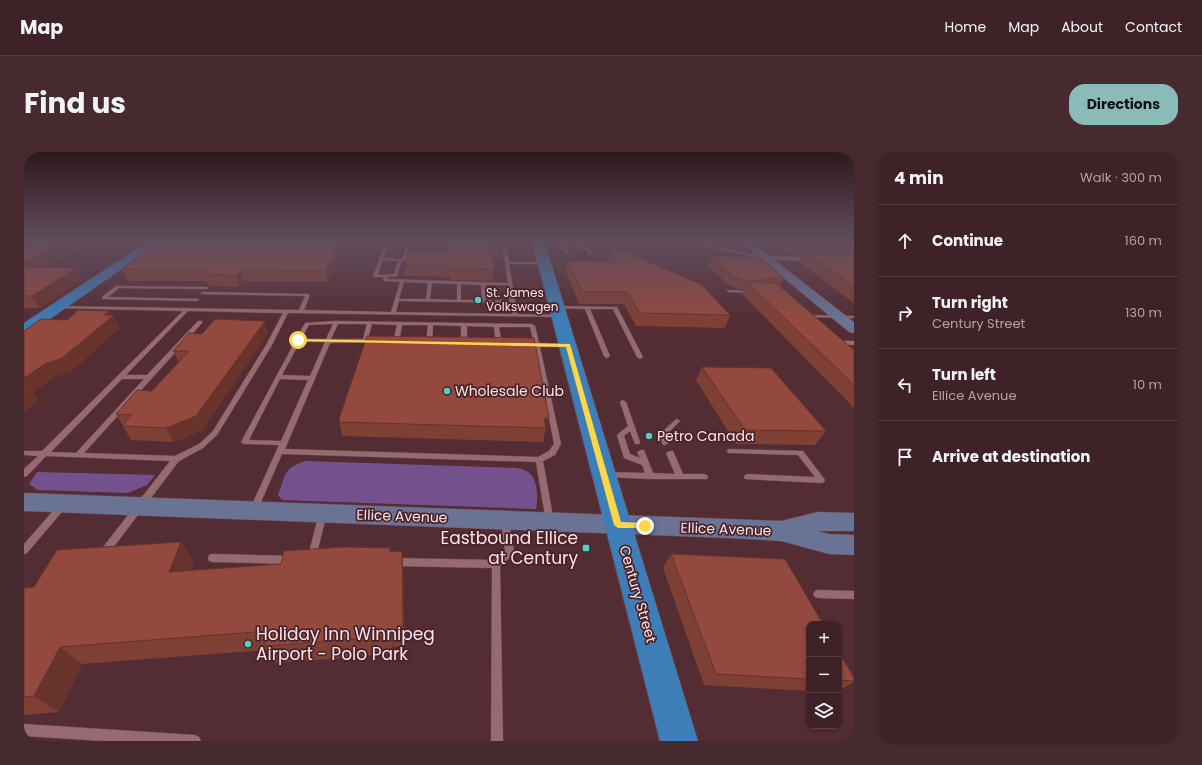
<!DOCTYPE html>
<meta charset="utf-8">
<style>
body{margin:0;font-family:Poppins,sans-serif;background:#462a2f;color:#f1f3f6}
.controls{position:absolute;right:12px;bottom:12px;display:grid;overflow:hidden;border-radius:8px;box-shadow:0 2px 6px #0003}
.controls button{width:36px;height:36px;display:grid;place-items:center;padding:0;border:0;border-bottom:1px solid #583f44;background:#3f2227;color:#f1f3f6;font:20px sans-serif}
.stop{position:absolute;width:12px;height:12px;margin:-9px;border:3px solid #ffd54a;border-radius:50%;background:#fff}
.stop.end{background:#ffd54a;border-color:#fff;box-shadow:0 1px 4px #0008}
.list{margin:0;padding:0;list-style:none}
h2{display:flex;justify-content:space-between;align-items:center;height:52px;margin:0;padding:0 16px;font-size:17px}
h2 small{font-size:13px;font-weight:400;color:#ada4a7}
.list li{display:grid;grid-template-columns:26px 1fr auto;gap:12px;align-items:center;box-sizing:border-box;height:72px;padding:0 16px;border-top:1px solid #583f44}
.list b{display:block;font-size:15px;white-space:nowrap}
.list p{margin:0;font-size:13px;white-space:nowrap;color:#ada4a7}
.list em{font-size:13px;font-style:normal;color:#ada4a7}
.icon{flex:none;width:22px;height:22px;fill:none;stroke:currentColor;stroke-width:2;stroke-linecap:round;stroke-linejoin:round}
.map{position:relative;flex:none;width:830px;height:589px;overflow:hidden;border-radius:16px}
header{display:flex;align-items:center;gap:24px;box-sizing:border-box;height:56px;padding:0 20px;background:#3f2227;border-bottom:1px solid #583f44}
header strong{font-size:19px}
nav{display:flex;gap:22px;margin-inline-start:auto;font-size:14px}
.intro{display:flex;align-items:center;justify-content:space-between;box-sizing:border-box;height:96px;padding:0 24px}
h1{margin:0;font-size:28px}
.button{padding:10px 18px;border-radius:16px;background:#8bbbb9;color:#111;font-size:14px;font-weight:700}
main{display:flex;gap:24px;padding:0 24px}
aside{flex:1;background:#3f2227;border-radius:16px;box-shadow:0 2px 6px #0003}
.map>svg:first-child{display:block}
.green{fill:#74518d}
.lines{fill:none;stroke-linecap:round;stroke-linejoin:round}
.service-casing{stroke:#6b4a50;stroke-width:1}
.minor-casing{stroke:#6b4a50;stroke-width:1}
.secondary-casing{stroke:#6b4a50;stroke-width:1}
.primary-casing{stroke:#6b4a50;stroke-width:1}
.service{fill:#966a70;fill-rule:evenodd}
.minor{fill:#966a70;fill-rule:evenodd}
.secondary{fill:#6a7394;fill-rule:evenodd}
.primary{fill:#3d7db8;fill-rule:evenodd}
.wall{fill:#7e3f35}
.shaded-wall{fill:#67332b}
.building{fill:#93493e;stroke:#67332b}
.route{fill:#ffd54a}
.poi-dot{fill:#54cdc6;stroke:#48232a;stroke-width:1.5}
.labels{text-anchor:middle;stroke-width:3.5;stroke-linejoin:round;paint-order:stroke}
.far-poi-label{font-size:12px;fill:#fde3e6;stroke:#48232a;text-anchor:start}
.poi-label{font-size:14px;fill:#fde3e6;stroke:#48232a;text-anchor:start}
.street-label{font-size:14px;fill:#fde3e6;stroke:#48232a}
.near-poi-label{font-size:17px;fill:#fde3e6;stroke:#48232a;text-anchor:end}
</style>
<header>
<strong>Map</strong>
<nav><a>Home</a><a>Map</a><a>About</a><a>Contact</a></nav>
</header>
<div class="intro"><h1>Find us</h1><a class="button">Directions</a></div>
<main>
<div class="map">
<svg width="830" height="589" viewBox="0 0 830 589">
<rect width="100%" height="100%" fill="#542d34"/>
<!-- green -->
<g class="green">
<path d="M 282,309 L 493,316 C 497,317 502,318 505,321 C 514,327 514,347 512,357 L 258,348 L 254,343 C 262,322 259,316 282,309 Z"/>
<polygon points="13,320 131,323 123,333 104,341 14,338 5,332"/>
</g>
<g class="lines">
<!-- service casing -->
<g class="service-casing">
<g id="service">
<polygon points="529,88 534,88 539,90 564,95 568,102 565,103 562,97 541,93 545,102 542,103 536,92"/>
<polygon points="669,88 735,89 736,89 736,91 673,90 744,106 742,107 673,93 668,90 668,88"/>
<path d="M 361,92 L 431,93 L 433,94 L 431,95 L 385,94 L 382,108 L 380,109 L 378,108 L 382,94 L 363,94 L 359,106 L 376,107 L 378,108 L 373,124 L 364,125 L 363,127 L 484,131 L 479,96 L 464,96 L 464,94 L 482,94 L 485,110 L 522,110 L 523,111 L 521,112 L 485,112 L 493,162 L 535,163 L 537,164 L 535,165 L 264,161 L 248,193 L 193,283 L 179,296 L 155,309 L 82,405 L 79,406 L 76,405 L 75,402 L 76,399 L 146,309 L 22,304 L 3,324 L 0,325 L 0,317 L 14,304 L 0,303 L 0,299 L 18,299 L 159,159 L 34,156 L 32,156 L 32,154 L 275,158 L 281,144 L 177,142 L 177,141 L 179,140 L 284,142 L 286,143 L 280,158 L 367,160 L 376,130 L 361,129 L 359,128 L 360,125 L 351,125 L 349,124 ZM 359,108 L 374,109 L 370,122 L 354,123 ZM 380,130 L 404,131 L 402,147 L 375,147 ZM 408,131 L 433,132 L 433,148 L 406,147 ZM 437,132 L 457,133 L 458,148 L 437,148 ZM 461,133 L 484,133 L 486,149 L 462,148 ZM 375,149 L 487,151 L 488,162 L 372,160 ZM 164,159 L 259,161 L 242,193 L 189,279 L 175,292 L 151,304 L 60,301 L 178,171 L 178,169 L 174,169 L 123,223 L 102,223 ZM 98,227 L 120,227 L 52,301 L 27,300 Z"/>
<polygon points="92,134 183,135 185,136 183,137 95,136 84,145 175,147 175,148 173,149 78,147 78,145"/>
<polygon points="703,138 728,139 730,140 728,141 705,140 703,139"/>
<polygon points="531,154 593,155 619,205 616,207 613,205 589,157 566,157 586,204 583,206 580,204 561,157 533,156 531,156"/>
<polygon points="780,163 830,164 830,166 782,165 780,164"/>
<path d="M 312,169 L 508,172 L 511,174 L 515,191 L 545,192 L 545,194 L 543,195 L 516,195 L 537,292 L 531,303 L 519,309 L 530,370 L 529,372 L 526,373 L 523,372 L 522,370 L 512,310 L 258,302 L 233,359 L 230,360 L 227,359 L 226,357 L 255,293 L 220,292 L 217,290 L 281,171 ZM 309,172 L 302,187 L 277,187 L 285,173 ZM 314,172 L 343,172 L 339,187 L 307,187 ZM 348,172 L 373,173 L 369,190 L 372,192 L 375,190 L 378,173 L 404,173 L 402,191 L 405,193 L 408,191 L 409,173 L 437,174 L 437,191 L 440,193 L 443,191 L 443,174 L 470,175 L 472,192 L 475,194 L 478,192 L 475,175 L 506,175 L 510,191 L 503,190 L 500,192 L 503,194 L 511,194 L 530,292 L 525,299 L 514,305 L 261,297 L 306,191 L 351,190 L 351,188 L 344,187 ZM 276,190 L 301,190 L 286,224 L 258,223 ZM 256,227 L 284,228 L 257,289 L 225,288 Z"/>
<polygon points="814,189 830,189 830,193 812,192 811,191"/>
<polygon points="599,248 602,250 616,290 615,292 611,292 606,279 600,284 606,302 616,306 613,300 617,298 620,298 629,321 651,322 642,301 646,299 649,299 659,322 680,322 683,323 684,325 683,327 626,327 580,325 579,323 580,321 583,320 621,321 618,313 600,306 593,283 604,274 596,250"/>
<polygon points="653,267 656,269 642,283 644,291 641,293 639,293 635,283 651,268"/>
<polygon points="704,297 779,299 801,328 800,330 797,331 721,327 720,325 721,323 724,322 791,325 774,303 707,301 704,301 703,299"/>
<polygon points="39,350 42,351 43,353 42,355 3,401 0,402 0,392 36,351"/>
<polygon points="299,358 302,359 303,361 292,405 291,408 288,409 285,408 284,405 295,361 296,359"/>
<polygon points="481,366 484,367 485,369 490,400 489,403 476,414 479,589 467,589 468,416 370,414 367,413 366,410 367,407 370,406 470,408 481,399 477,369 478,367"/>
<polygon points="188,402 267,404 270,405 271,408 270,411 267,412 188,410 185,409 184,406 185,403"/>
<polygon points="794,438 830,439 830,447 794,446 791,445 789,442 791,439"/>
<polygon points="0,572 171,583 175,585 177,589 80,589 0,584"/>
</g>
</g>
<!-- minor casing -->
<g class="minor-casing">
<polygon id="minor" points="739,104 830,106 830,110 742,108 739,108"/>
</g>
<!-- secondary casing -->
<g class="secondary-casing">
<g id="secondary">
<polygon points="714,88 725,88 830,170 830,181 825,180"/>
<polygon points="0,341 757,369 794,360 830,361 830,379 793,379 805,382 830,383 830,403 805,402 757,389 704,386 0,359"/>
</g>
</g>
<!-- primary casing -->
<g class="primary-casing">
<g id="primary">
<polygon points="126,88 139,88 6,181 0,183 0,171"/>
<polygon points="508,88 520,88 674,589 636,589"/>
</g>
</g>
<!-- service -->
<use href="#service" class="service"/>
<!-- minor -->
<use href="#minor" class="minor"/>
<!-- secondary -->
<use href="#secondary" class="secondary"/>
<!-- primary -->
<use href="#primary" class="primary"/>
</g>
<!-- wall -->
<g class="wall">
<polygon points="0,88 75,88 56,99 48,99 19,116 58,128 16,156 0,156"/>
<polygon points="324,88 304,130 220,129 216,135 184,134 182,129 104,129 98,117"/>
<polygon points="422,88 474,95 473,106 468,106 470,117 469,129 426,128 426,125 381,124 381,113 421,99"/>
<polygon points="541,88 574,88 573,95 541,89"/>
<polygon points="746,88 830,88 830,98 828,98 825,101 830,101 830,151 775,110 779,103 766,103"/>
<polygon points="587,100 706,163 701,176 612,174 600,152 555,152 542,120 544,109 584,110"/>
<polygon points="687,104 760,126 756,135 830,198 830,256 718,142 720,137 713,137 710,135 705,134 684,113"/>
<polygon points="244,181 179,278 150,290 107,288 92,262 128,239 155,210 149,199 178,182"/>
<polygon points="510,186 522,279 521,279 519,290 318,284 315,267"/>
<polygon points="678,215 802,279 791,293 712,292 672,228"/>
<polygon points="157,390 170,410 167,418 257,412 366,396 367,400 378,399 379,419 381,494 369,495 369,502 251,511 243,498 58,512 35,560 0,563 0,436 10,435"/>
<polygon points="647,402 785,472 785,539 680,533 639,416"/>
<polygon points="815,500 830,526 830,530 815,539"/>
</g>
<!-- shaded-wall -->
<g class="shaded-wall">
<polygon points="42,88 48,99 0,127 0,111"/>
<polygon points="50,88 75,88 56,99"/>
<polygon points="317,88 324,88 304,130 302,119"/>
<polygon points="830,91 830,95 828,98 820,104 827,94"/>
<polygon points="52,116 58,128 16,156 8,144"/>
<polygon points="217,118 220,129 216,135 212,123"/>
<polygon points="85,159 88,164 90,163 96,176 47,220 30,225 9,241 15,248 0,260 0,226"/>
<polygon points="241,169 244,181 179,278 150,290 142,276"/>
<polygon points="525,265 522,279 521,279 522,276 520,267"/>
<polygon points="157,390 170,410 159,439 145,420"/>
<polygon points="378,399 379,419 381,494 379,477"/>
<polygon points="367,478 369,495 369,502 367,484"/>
<polygon points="36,495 58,512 35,560 10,544"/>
</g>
<!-- building -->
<g class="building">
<polygon points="0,88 51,88 42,88 0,111"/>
<polygon points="138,88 317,88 302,119 217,118 212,123 180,122 184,118 98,117"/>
<polygon points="422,88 473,88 474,95 467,95 470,117 426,116 427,114 381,113 384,100 421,99"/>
<polygon points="764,88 830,88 830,91 827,94 771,93"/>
<polygon points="587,100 602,100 678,133 706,163 616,161 603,140 558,140 544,109 594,110"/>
<polygon points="781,100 830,101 830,134"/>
<polygon points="687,104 735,105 760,126 742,126 745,128 717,128 715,126 709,125"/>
<polygon points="0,115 52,116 8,144 0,144"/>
<polygon points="723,130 752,131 830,198 830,233"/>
<polygon points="54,158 85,159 80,163 90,163 38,206 21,212 0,226 0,179 17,167 43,168"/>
<polygon points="191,167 241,169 172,264 142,276 98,274 108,263 92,262 113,238 128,239 165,199 149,199 165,181 178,182"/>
<polygon points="343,184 510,186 525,265 520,267 522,276 316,270 315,267"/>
<polygon points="678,215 747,216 802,279 721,278"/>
<polygon points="0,234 4,234 0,237"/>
<polygon points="157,390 145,420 257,412 260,399 322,395 366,396 366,400 378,399 379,477 367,478 367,484 241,494 244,479 36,495 10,544 0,545 0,436 10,435 33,398"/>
<polygon points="647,402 761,407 799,472 785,472 785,527 692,522"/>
<polygon points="815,500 830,526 830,529 815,528"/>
</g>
<!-- sky -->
<linearGradient id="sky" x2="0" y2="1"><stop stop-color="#2e191d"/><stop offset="0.52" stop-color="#614c5c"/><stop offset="1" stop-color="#614c5c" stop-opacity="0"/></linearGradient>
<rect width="830" height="170" fill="url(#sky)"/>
<!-- route -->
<polygon class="route" points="272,187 546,192 597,370 621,371 624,372 624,376 594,376 590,373 542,195 274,189"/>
<!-- markers -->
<g class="poi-dot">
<circle cx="454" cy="148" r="4"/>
<circle cx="423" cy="239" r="4"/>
<circle cx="625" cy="284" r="4"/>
<rect x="558" y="392" width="8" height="8" rx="2"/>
<circle cx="224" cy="492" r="4"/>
</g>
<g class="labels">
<!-- far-poi labels -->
<g class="far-poi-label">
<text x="462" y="145">St. James<tspan x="462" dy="14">Volkswagen</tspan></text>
</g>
<!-- poi labels -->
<g class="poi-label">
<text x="431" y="244">Wholesale Club</text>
<text x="633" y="289">Petro Canada</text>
</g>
<!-- street labels -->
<g class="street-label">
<text transform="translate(378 364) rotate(2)" y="5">Ellice Avenue</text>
<text transform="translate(702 377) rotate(2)" y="5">Ellice Avenue</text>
<text transform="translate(614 442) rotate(74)" y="5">Century Street</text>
</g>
<!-- near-poi labels -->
<g class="near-poi-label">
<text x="554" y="392">Eastbound Ellice<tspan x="554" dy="20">at Century</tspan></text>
<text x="232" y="488" text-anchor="start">Holiday Inn Winnipeg<tspan x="232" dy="20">Airport - Polo Park</tspan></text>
</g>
</g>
</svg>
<div class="controls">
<button>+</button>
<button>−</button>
<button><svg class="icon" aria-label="layers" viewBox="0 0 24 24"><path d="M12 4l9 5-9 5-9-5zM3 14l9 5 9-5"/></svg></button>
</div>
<div class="stop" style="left:274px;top:188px"></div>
<div class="stop end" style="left:621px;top:374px"></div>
</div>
<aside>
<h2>4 min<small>Walk · 300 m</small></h2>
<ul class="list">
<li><svg class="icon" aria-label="ahead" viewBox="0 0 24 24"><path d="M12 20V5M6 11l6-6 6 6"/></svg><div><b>Continue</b></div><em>160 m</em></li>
<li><svg class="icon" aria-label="right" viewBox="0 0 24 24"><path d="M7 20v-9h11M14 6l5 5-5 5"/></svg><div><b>Turn right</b><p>Century Street</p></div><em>130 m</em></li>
<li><svg class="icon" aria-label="left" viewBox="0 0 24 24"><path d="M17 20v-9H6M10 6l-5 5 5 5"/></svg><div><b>Turn left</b><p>Ellice Avenue</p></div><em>10 m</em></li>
<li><svg class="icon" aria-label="arrive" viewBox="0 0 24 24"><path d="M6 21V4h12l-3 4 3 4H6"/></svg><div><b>Arrive at destination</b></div></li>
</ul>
</aside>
</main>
